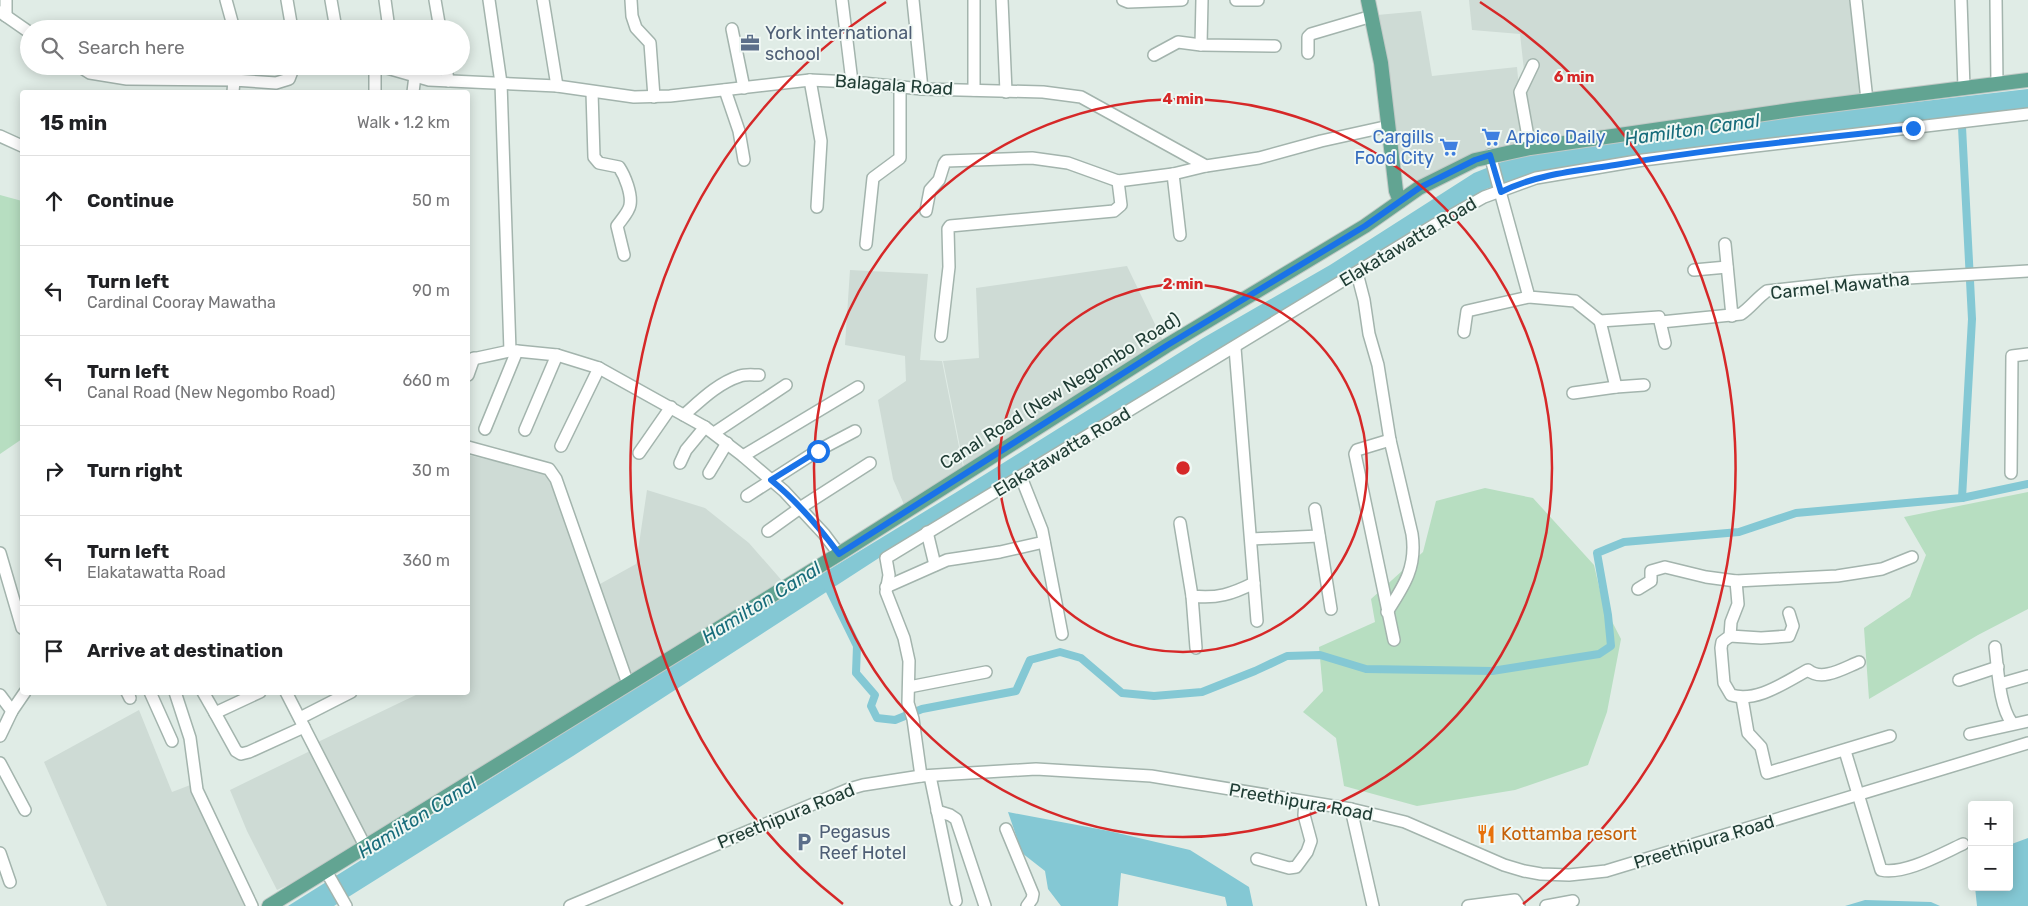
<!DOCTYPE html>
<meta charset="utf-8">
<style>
body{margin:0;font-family:Rubik,sans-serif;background:#f6f6f6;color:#202124}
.controls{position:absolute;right:15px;bottom:15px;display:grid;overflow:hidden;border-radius:5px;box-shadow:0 2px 12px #0003}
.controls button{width:45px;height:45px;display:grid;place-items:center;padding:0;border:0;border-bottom:1px solid #e0e0e0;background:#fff;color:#202124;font:25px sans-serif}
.stop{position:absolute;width:15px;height:15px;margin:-11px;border:4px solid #1a73e8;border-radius:50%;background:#fff}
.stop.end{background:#1a73e8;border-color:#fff;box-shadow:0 1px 5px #0008}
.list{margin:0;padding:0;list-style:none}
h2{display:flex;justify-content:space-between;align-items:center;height:65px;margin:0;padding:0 20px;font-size:21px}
h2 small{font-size:16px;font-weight:400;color:#757577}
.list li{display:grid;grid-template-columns:32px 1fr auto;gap:15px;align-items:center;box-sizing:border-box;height:90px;padding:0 20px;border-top:1px solid #e0e0e0}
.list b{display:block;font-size:19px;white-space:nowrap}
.list p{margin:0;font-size:16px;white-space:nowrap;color:#757577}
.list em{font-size:16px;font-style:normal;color:#757577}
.icon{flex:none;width:28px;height:28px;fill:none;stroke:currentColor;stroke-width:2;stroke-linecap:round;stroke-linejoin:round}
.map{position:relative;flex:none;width:2028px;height:906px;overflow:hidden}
.search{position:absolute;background:#fff;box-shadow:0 2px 12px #0003;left:20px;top:20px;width:450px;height:55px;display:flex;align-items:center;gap:12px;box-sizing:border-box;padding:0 18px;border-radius:28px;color:#757577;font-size:19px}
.panel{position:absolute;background:#fff;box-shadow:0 2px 12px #0003;left:20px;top:90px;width:450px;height:605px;border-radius:5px}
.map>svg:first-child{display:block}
.built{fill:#cedbd5}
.green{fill:#b7dec1}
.water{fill:#84c8d4}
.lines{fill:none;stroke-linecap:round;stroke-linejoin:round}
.canal{stroke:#84c8d4;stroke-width:8}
.minor-casing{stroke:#a3b4ad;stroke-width:14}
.major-casing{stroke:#c1c9c6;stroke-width:16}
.minor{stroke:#fff;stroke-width:11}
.major{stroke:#62a492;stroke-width:14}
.route{stroke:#1a73e8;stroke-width:6}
.ring{fill:none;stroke:#d62828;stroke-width:2.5}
.labels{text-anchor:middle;stroke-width:4;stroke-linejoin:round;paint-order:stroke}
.service-label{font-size:18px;fill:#4e5e75;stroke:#f0f8f4;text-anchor:start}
.street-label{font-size:18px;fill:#203d35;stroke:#f0f8f4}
.shop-label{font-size:18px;fill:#366cbe;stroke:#f0f8f4;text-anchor:end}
.food-label{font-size:18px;fill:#c56008;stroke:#f0f8f4;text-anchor:start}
.water-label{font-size:19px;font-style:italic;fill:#176c7b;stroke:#f0f8f4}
.centre{fill:#d62828;stroke:#f0f8f4;stroke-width:2.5}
.ring-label{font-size:15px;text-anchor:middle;font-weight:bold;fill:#d62828;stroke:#f0f8f4;stroke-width:4;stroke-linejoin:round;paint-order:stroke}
</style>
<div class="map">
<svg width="2028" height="906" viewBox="0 0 2028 906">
<rect width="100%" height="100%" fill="#e0ece6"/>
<!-- built -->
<g class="built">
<polygon points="1469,0 1851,0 1861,97 1532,143 1520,34 1472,30"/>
<polygon points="1421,11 1432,76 1517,67 1524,144 1420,183 1406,174 1399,160 1377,15"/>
<polygon points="1127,266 1165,345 965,472 943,361 979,358 976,288"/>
<polygon points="850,270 928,274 920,360 942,361 964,472 906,509 893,479 878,400 906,381 905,356 845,345"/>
<polygon points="468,455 549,474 591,589 636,564 647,490 705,508 749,543 784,583 324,868 277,890 247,831 230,790 308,752 320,741 420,693 468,692"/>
<polygon points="139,710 172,792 193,784 249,906 107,906 44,762"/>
</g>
<!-- green -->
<g class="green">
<polygon points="0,195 22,201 22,439 0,454"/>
<polygon points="1485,488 1533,498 1594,565 1603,604 1621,639 1607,712 1588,765 1515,790 1417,806 1344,786 1336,738 1303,712 1323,691 1319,647 1375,622 1371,599 1423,552 1436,501"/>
<polygon points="2028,492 2028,609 1978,635 1869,699 1864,628 1910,597 1926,555 1904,517"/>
</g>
<!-- water -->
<g class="water">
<polygon points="2028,89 2028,108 1606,164 1523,177 1486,189 882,556 573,756 334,906 288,906 641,684 955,493 1203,338 1330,265 1474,173 1519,155 1795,116"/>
<polygon points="1008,812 1109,831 1190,850 1249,887 1253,906 1227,906 1225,897 1121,873 1118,906 1061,906 1048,889 1045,871 1022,853"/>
<polygon points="2028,838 2028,906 1977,906 1975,887 2009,887 2009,845"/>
<polygon points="1865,900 1931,902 1940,906 1845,906"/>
</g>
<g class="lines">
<!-- canal -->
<g class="canal">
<polyline points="1962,498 1972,319 1962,127"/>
<polyline points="825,581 857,646 856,673 875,695 871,706 877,718 895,720 922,709 1016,691 1030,660 1060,652 1081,658 1122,693 1154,696 1202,692 1255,671 1287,656 1320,655 1366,669 1492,671 1599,654 1611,646 1608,615 1597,553 1624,542 1739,532 1796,513 1962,498 2028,484"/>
</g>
<!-- minor casing -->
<g class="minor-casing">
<g id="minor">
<polyline points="226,0 234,29"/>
<polyline points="287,0 292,29"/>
<polyline points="331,0 336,29"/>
<polyline points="385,0 389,29"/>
<polyline points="435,0 440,29"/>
<polyline points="489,0 501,83 510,351"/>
<polyline points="543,0 557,86"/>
<polyline points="631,0 632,16 636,28 650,43 654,97"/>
<polyline points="842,0 852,82"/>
<polyline points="913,0 922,89"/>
<polyline points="1002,0 1006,92"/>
<polyline points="1123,0 1128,2 1182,0"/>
<polyline points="1202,0 1201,45 1275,46"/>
<polyline points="1236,0 1258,0"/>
<polyline points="1856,0 1867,100"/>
<polyline points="1961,0 1964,88"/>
<polyline points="1996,0 1997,84"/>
<polyline points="0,12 6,16 6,0"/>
<polyline points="6,16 29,32"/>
<polyline points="732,29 744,88"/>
<polyline points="1308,53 1308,37 1311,34 1372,16"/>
<polyline points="1154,55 1178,42 1201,45"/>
<polyline points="79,66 90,73 127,79 234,80"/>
<polyline points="375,66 375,92"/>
<polyline points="380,66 429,80 557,86 634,97 670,96 810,80 852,82 922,89 1043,92 1081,97 1206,166 1259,158 1321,141 1389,126"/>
<polyline points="446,66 448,81"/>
<polyline points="810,80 821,141 817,207"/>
<polyline points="725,90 739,131 744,160"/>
<polyline points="974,90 974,0"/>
<polyline points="233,92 234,80 276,83 289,79 294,66"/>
<polyline points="413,92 415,76"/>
<path d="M 592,92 L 594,157 L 599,163 L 619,167 C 625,176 632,194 630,205 C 629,212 621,220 617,226 L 624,255"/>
<polyline points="0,136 22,146"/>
<polyline points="1530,148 1520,92 1533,65"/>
<polyline points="1490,155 1529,297 1575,301 1600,321 1659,317 1665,343"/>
<polyline points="1173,174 1180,235"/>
<polyline points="926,211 930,190 939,180 944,164 946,161 1032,158 1068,163 1118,181 1173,174 1206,166"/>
<polyline points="866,244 873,178 900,158 900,87"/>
<polyline points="1725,244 1732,316"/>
<polyline points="1694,270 1727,267"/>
<path d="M 1357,273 L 1364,300 L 1369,334 L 1378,365 L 1390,440 L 1412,534 C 1417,567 1404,586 1387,612"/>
<polyline points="1600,321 1616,387 1644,385"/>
<path d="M 1661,322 L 1741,314 C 1751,307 1757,298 1767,291 L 1857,281 L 2028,271"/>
<polyline points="1464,332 1467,311 1529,297"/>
<polyline points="941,336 949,267 948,229 950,226 1114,211 1121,205 1118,181"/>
<polyline points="1235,348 1257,621"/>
<polyline points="468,360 510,351 517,351 557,355 599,368 705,427 743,456 784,491 824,534 839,554"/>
<polyline points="468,375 474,358"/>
<polyline points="1573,393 1616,387"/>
<path d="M 684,415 C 701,400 718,383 740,376 C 745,374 753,375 759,375"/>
<polyline points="485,429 517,351"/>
<polyline points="525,430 557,355"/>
<polyline points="714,433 786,385"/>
<polyline points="1390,440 1357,450 1355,454 1394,640"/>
<polyline points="561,446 599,368"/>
<polyline points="468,447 549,469 556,479 628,684"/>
<polyline points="639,453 671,407"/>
<polyline points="743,456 858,387"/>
<polyline points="680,463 686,450 705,427"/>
<polyline points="709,473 727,443"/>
<polyline points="2011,473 2012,356 2028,354"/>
<polyline points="1021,477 1042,530 1062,634"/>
<polyline points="747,496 817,451 855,431"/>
<polyline points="1315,509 1331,609"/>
<path d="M 1180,523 L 1192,596 C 1217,599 1232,594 1254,583"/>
<polyline points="768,531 800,508 870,463"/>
<polyline points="927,532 935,565"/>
<polyline points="1251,539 1319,536"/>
<polyline points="0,553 22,628"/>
<path d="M 1736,581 L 1738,604 L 1731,622 L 1730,636 L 1722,642 L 1721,648 L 1724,683 L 1731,695 C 1757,703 1785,682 1808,670 C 1822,682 1844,668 1859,662"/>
<polyline points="886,587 947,560 1000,552 1044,542"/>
<polyline points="1638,589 1651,581 1651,571 1665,567 1706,577 1736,581 1837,576 1882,569 1912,557"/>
<polyline points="1192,596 1196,648"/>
<polyline points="1730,636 1761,638 1789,636 1793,626 1789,613"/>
<path d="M 1995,647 C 1998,669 1999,706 2012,723"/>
<polyline points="1959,680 1998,667"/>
<polyline points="2000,684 2028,676"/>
<polyline points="909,687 986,672"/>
<polyline points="127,692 130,698"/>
<polyline points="150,692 172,741"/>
<polyline points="175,692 190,738 197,790 252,906"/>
<polyline points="203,692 215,713"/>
<polyline points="260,692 215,713 236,751 241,754 249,752 304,727"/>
<polyline points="286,692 365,846"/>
<polyline points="0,695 12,711"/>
<polyline points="1742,698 1748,733 1761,747 1767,773 1890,736"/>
<polyline points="300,718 351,692"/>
<polyline points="1970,734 2028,721"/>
<polyline points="0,736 12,711 25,692"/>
<path d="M 1845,751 L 1881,870 C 1905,875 1941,854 1963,844"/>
<polyline points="0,763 25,810"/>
<polyline points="921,776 913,719 908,703 909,661 904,638 886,592 889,575 886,558 1436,224 1484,197 1536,178 1643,160 1747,147 2028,114"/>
<polyline points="930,776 956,901"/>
<polyline points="1351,809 1373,906"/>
<polyline points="937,811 950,815 956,819 985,906"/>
<polyline points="1006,829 1033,894 1032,899 1027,906"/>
<polyline points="0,853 10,882"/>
<polyline points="1257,859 1289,868 1296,867 1307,852 1311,841 1304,815 1305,802"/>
<polyline points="326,871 346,906"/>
<polyline points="570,906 849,789 863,785 921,776 1036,769 1151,776 1351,809 1372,814 1405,822 1504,865 1524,871 1541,874 1569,875 1606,871 2028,743"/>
<polyline points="1468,906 1515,900 1519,906"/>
<polyline points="1546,906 1573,901"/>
</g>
</g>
<!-- major casing -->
<g class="major-casing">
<g id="major">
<polyline points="1368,0 1381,63 1396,191 1400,201"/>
<polyline points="269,906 839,554 1166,346 1365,226 1419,188 1475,160 1530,148 1798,109 2028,80"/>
</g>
</g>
<!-- minor -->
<use href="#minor" class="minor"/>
<!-- major -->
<use href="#major" class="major"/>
</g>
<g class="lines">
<!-- route -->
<path class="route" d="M 818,451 L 771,480 C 797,501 819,527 839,554 L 1166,346 L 1365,226 L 1419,188 L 1475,160 L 1490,155 L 1501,192 C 1537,174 1576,171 1615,165 C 1714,148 1813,139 1913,128"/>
</g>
<!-- distance rings -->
<g class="ring">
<circle cx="1183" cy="468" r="184"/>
<circle cx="1183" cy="468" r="369"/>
<path d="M843 904A553 553 0 0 1 886 2M1480 2A553 553 0 0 1 1523 904"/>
</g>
<!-- icons -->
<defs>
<g id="office-bare" transform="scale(1.5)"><path d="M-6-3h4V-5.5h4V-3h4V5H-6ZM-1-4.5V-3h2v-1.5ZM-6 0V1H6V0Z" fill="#5c6f8a" stroke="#f0f8f4" stroke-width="2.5" paint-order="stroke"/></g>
<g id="supermarket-bare" transform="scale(1.5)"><path d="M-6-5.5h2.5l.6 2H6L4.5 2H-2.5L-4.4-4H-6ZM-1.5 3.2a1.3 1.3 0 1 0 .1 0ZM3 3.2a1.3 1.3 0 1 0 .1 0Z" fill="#3f7fe0" stroke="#f0f8f4" stroke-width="2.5" paint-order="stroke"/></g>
<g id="restaurant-bare" transform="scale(1.5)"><path d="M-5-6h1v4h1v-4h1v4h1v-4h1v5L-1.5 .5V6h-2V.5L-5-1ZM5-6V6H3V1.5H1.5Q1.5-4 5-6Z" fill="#e8710a" stroke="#f0f8f4" stroke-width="2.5" paint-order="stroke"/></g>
<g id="parking-bare" transform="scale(1.5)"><path d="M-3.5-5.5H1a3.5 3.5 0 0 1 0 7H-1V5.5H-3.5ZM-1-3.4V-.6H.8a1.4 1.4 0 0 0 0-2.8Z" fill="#5c6f8a" stroke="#f0f8f4" stroke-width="2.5" paint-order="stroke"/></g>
</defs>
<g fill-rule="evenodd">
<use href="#office-bare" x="750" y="43"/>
<use href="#supermarket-bare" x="1491" y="137"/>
<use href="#supermarket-bare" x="1449" y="147"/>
<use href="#restaurant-bare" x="1486" y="834"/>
<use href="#parking-bare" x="804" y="842"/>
</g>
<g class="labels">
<!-- service labels -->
<g class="service-label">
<text x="765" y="39">York international<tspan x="765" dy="21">school</tspan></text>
<text x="819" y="838">Pegasus<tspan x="819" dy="21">Reef Hotel</tspan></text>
</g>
<!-- street labels -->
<g class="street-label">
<text transform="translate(894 85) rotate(4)" y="6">Balagala Road</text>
<text transform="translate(1408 242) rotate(-31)" y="6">Elakatawatta Road</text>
<text transform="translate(1840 286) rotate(-6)" y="6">Carmel Mawatha</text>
<text transform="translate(1060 391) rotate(-32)" y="6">Canal Road (New Negombo Road)</text>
<text transform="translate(1062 452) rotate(-31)" y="6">Elakatawatta Road</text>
<text transform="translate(1301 802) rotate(10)" y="6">Preethipura Road</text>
<text transform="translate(786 816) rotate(-22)" y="6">Preethipura Road</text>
<text transform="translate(1704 842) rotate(-17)" y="6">Preethipura Road</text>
</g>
<!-- shop labels -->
<g class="shop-label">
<text x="1434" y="143">Cargills<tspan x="1434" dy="21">Food City</tspan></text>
<text x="1506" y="143" text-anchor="start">Arpico Daily</text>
</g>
<!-- food labels -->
<g class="food-label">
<text x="1501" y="840">Kottamba resort</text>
</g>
<!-- water labels -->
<g class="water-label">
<text transform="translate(1692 129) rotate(-8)" y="7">Hamilton Canal</text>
<text transform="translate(761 602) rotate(-32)" y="7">Hamilton Canal</text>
<text transform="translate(417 817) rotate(-32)" y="7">Hamilton Canal</text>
</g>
</g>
<circle cx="1183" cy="468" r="8" class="centre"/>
<g class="ring-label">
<text x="1574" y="82">6 min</text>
<text x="1183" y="104">4 min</text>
<text x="1183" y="289">2 min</text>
</g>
</svg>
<div class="controls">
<button>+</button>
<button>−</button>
</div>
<div class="stop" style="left:818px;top:451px"></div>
<div class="stop end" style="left:1913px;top:128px"></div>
<div class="search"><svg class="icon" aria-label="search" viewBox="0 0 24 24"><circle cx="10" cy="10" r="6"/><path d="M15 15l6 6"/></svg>Search here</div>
<section class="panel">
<h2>15 min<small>Walk · 1.2 km</small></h2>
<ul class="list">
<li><svg class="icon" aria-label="ahead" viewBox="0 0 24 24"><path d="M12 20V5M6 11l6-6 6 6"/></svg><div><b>Continue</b></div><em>50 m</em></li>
<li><svg class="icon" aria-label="left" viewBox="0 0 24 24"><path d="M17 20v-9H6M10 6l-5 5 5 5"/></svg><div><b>Turn left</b><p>Cardinal Cooray Mawatha</p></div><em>90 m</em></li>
<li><svg class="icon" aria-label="left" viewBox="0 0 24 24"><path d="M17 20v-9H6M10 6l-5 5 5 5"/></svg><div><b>Turn left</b><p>Canal Road (New Negombo Road)</p></div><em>660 m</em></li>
<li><svg class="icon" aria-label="right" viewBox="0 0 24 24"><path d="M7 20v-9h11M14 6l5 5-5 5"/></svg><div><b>Turn right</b></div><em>30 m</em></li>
<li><svg class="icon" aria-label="left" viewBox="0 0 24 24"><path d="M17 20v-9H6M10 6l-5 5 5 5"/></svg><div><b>Turn left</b><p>Elakatawatta Road</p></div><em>360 m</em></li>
<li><svg class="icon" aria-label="arrive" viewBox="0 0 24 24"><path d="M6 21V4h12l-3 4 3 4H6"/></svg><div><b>Arrive at destination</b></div></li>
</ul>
</section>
</div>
